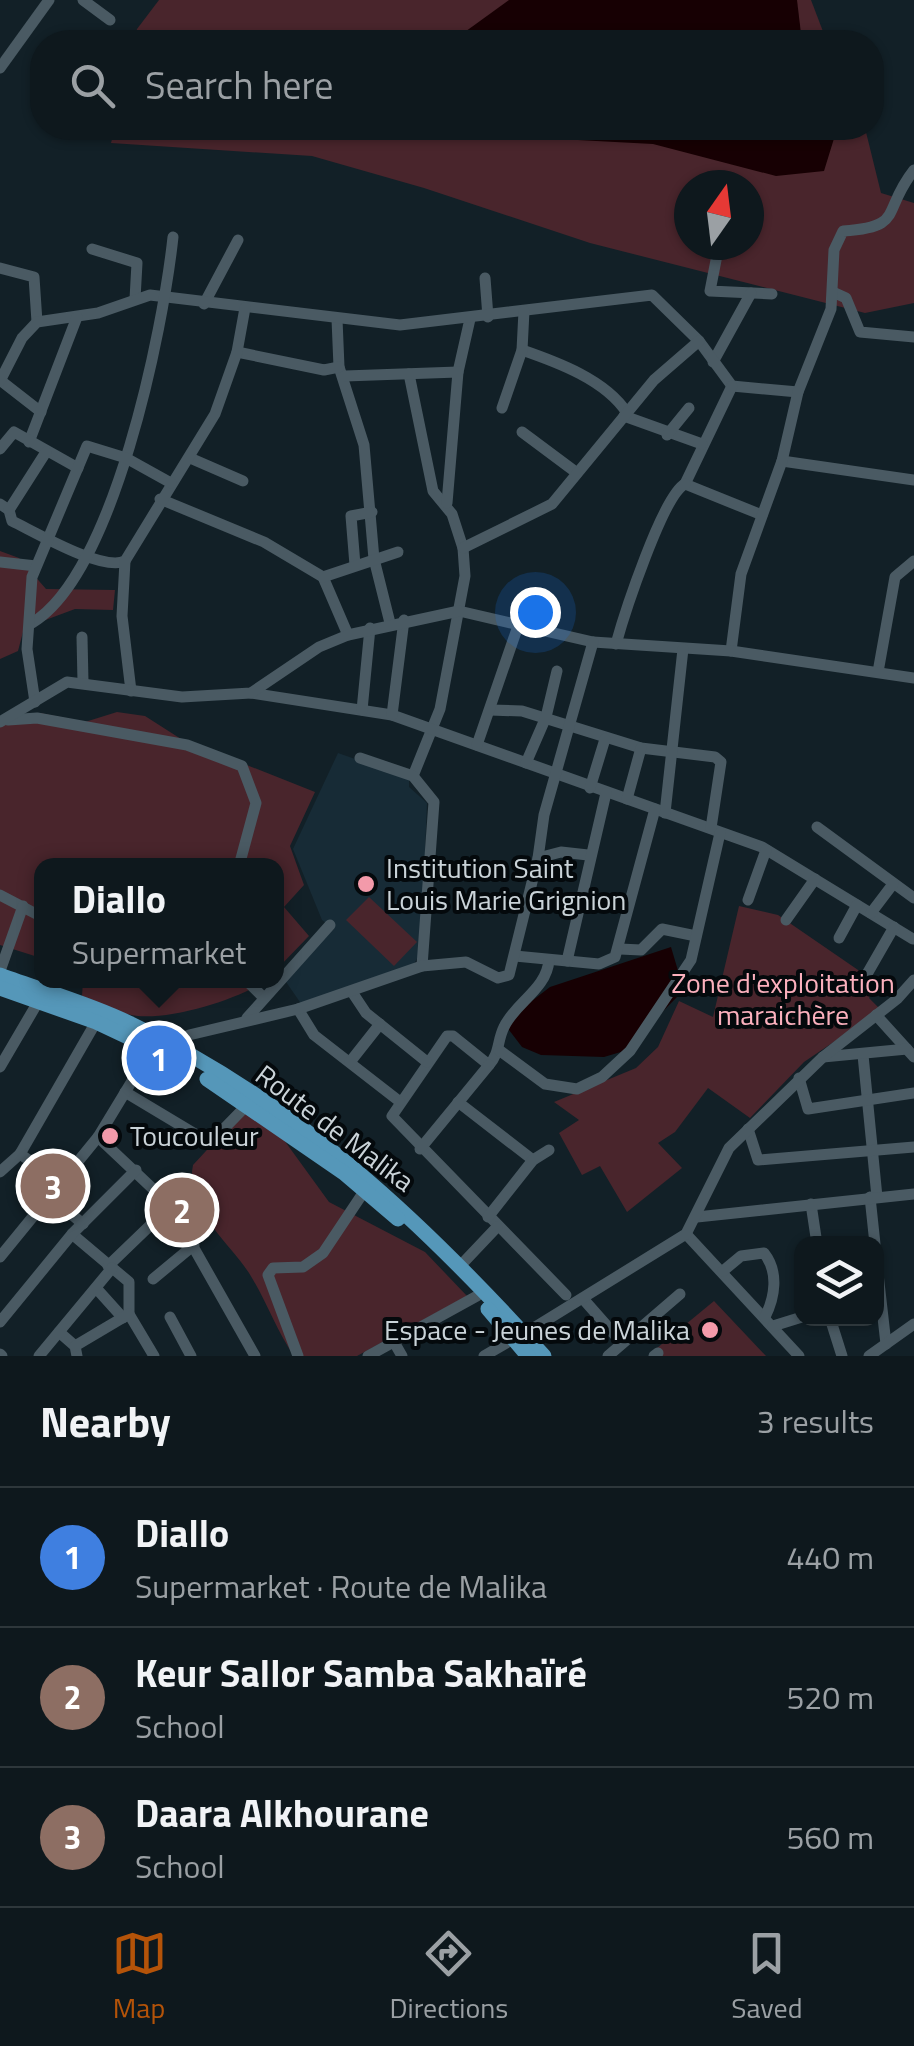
<!DOCTYPE html>
<meta charset="utf-8">
<style>
body{margin:0;font-family:"Titillium Web",sans-serif;background:#1c252a;color:#f1f3f6}
.controls{position:absolute;right:30px;bottom:30px;display:grid;overflow:hidden;border-radius:20px;box-shadow:0 2px 8px #0004}
.controls button{width:90px;height:90px;display:grid;place-items:center;padding:0;border:0;border-bottom:2px solid #2e373b;background:#0e181d;color:#f1f3f6;font:50px sans-serif}
.compass{position:absolute;left:674px;top:170px;width:90px;height:90px;border-radius:50%;background:#0e181d;box-shadow:0 2px 8px #0004;rotate:14deg}
.you{position:absolute;left:535px;top:612px;width:35px;height:35px;margin:-25px;border:8px solid #fff;border-radius:50%;background:#1a73e8;box-shadow:0 0 0 15px #1a73e833}
.badge{display:grid;place-items:center;width:65px;height:65px;border-radius:50%;background:#b45309;color:#fff;font-size:32px;font-weight:700}
.pin{position:absolute;translate:-50% -50%;border:5px solid #fff;box-shadow:0 2px 10px #0006}
.popup{position:absolute;left:34px;top:858px;width:250px;height:130px;box-sizing:border-box;display:grid;place-content:center;border-radius:20px;background:#0e181d;filter:drop-shadow(0 2px 8px #0005);font-size:32px;white-space:nowrap;color:#9ba0a4}
.popup b{font-size:38px;color:#f1f3f6}
.popup::after{content:'';position:absolute;left:50%;top:100%;margin-left:-20px;border:20px solid transparent;border-top-color:#0e181d}
.list{margin:0;padding:0;list-style:none}
h2{display:flex;justify-content:space-between;align-items:center;height:130px;margin:0;padding:0 40px;font-size:42px}
h2 small{font-size:32px;font-weight:400;color:#9ba0a4}
.list li{display:grid;grid-template-columns:65px 1fr auto;gap:30px;align-items:center;box-sizing:border-box;height:140px;padding:0 40px;border-top:2px solid #2e373b}
.list b{display:block;font-size:38px;white-space:nowrap}
.list p{margin:0;font-size:32px;white-space:nowrap;color:#9ba0a4}
.list em{font-size:32px;font-style:normal;color:#9ba0a4}
.icon{flex:none;width:55px;height:55px;fill:none;stroke:currentColor;stroke-width:2;stroke-linecap:round;stroke-linejoin:round}
.map{position:relative;flex:none;width:914px;height:1356px;overflow:hidden}
.search{position:absolute;background:#0e181d;box-shadow:0 2px 8px #0004;left:30px;right:30px;top:30px;height:110px;display:flex;align-items:center;gap:25px;box-sizing:border-box;padding:0 35px;border-radius:40px;color:#9ba0a4;font-size:38px}
.sheet{height:550px;background:#0e181d}
nav{display:flex;justify-content:space-around;align-items:center;box-sizing:border-box;height:140px;border-top:2px solid #2e373b;background:#0e181d;font-size:28px;color:#9ba0a4}
nav a{display:grid;justify-items:center;gap:5px}
nav .on{color:#b45309}
.map>svg:first-child{display:block}
.built{fill:#172b36}
.green{fill:#49252c;fill-rule:evenodd}
.water{fill:#170003}
.lines{fill:none;stroke-linecap:round;stroke-linejoin:round}
.minor{stroke:#4a5a63;stroke-width:11}
.major{stroke:#5597b9;stroke-width:15}
.poi-dot{fill:#f39aaa;stroke:#04090c;stroke-width:4}
.labels{text-anchor:middle;stroke-width:8;stroke-linejoin:round;paint-order:stroke}
.poi-label{font-size:28px;fill:#cad3d8;stroke:#04090c;text-anchor:start}
.park-label{font-size:28px;fill:#fbb0bd;stroke:#04090c}
.street-label{font-size:28px;fill:#cad3d8;stroke:#04090c}
</style>
<div class="map">
<svg width="914" height="1356" viewBox="0 0 914 1356">
<rect width="100%" height="100%" fill="#122027"/>
<!-- built -->
<polygon class="built" points="338,753 409,778 409,787 427,803 421,952 412,967 302,1005 284,979 334,929 322,920 293,849"/>
<!-- green -->
<g class="green">
<polygon points="159,0 811,0 827,42 134,42 137,29"/>
<path d="M 115,128 L 865,128 L 881,193 L 914,203 L 914,303 L 865,313 L 590,243 L 424,188 L 312,156 L 111,143 ZM 689,185 L 749,185 L 749,245 L 689,245 Z"/>
<polygon points="0,551 19,558 46,589 115,590 113,610 75,609 24,628 18,651 0,659"/>
<polygon points="117,712 145,716 181,739 315,792 290,846 304,885 284,907 309,936 277,969 276,866 42,866 41,958 0,945 0,726 40,713 85,722"/>
<polygon points="369,897 417,942 394,966 346,920"/>
<polygon points="739,906 778,915 877,983 869,998 881,1010 804,1062 750,1118 708,1088 675,1132 658,1143 682,1168 627,1212 600,1166 582,1175 559,1133 579,1120 554,1102 636,1068 658,1047 679,1001 713,1017"/>
<path d="M 83,981 L 265,981 C 237,1000 160,1024 127,1014 C 112,1010 97,1002 82,996 Z"/>
<path d="M 243,1111 L 284,1140 L 329,1202 L 425,1252 L 467,1296 L 357,1356 L 294,1356 C 276,1330 266,1300 249,1273 C 228,1241 184,1207 193,1165 Z"/>
<polygon points="714,1301 766,1356 663,1356 657,1348"/>
</g>
<!-- water -->
<g class="water">
<polygon points="509,0 797,0 802,42 451,42"/>
<polygon points="510,128 834,128 836,132 824,171 776,176 653,144 521,137"/>
<polygon points="671,947 679,974 678,996 624,1051 604,1057 541,1055 522,1047 509,1030 511,1017 550,987"/>
</g>
<g class="lines">
<!-- minor -->
<g class="minor">
<polyline points="83,0 110,20"/>
<polyline points="0,68 49,0"/>
<polyline points="719,245 710,291 772,294"/>
<polyline points="92,249 137,263 135,299"/>
<polyline points="0,268 34,277 37,322"/>
<polyline points="485,278 488,317"/>
<polyline points="835,293 846,298 860,332 914,337"/>
<polyline points="204,304 238,240"/>
<polyline points="337,319 339,367 364,445 374,559 390,623"/>
<path d="M 522,350 C 557,362 606,380 627,413"/>
<polyline points="237,352 324,370 339,367"/>
<polyline points="713,362 751,293"/>
<polyline points="458,372 470,319"/>
<polyline points="409,374 433,491 452,514 463,548 465,576 440,709 413,776"/>
<polyline points="345,376 458,372 447,503"/>
<polyline points="0,380 41,412"/>
<polyline points="0,381 22,338 37,322 98,313 150,295 400,325 652,295 699,341 732,386 798,392"/>
<polyline points="732,386 685,484 762,515"/>
<polyline points="502,408 522,350 524,311"/>
<polyline points="624,416 702,444"/>
<polyline points="522,432 577,473"/>
<polyline points="667,435 689,408"/>
<polyline points="29,442 77,317"/>
<polyline points="0,449 14,432 78,468"/>
<polyline points="190,458 243,481"/>
<polyline points="782,461 914,480"/>
<polyline points="160,499 264,542 323,577 348,635"/>
<path d="M 0,504 L 9,510 L 12,521 C 35,532 103,572 125,561 L 215,414 L 237,352 L 245,308"/>
<polyline points="9,510 46,452"/>
<polyline points="463,548 552,504 654,380 699,341"/>
<polyline points="125,561 122,616 131,691"/>
<polyline points="0,562 36,566"/>
<polyline points="355,565 351,516 372,512"/>
<polyline points="323,577 398,552"/>
<path d="M 32,623 C 114,574 163,330 173,237"/>
<polyline points="82,637 83,682"/>
<path d="M 616,644 C 624,615 663,495 685,484"/>
<path d="M 731,651 L 741,574 L 782,461 L 798,392 L 831,309 L 834,250 L 843,231 C 905,227 881,212 914,170"/>
<polyline points="878,672 895,577 914,561"/>
<polyline points="251,693 392,715 762,847 913,939"/>
<polyline points="35,702 27,649 32,577 87,446 126,458 171,483"/>
<polyline points="362,710 370,628"/>
<polyline points="490,710 522,711 641,748 715,757 721,762 711,828"/>
<polyline points="392,715 404,620"/>
<polyline points="8,720 37,718 187,745 242,766 256,803 239,866"/>
<polyline points="0,722 67,682 182,697 251,693 319,647 348,635 459,611 593,642 731,651 914,678"/>
<polyline points="477,745 518,626"/>
<polyline points="360,758 413,776 434,802 422,966"/>
<polyline points="526,763 546,717 557,671"/>
<polyline points="590,788 605,739"/>
<polyline points="627,799 641,748"/>
<polyline points="665,813 683,649"/>
<polyline points="817,827 914,898"/>
<polyline points="538,858 561,852 588,855"/>
<polyline points="0,895 42,917"/>
<polyline points="748,900 766,850"/>
<polyline points="871,913 893,884"/>
<polyline points="786,920 815,879"/>
<polyline points="839,938 857,905"/>
<polyline points="620,949 641,950 662,929 696,936"/>
<polyline points="515,956 599,964 615,957 655,809"/>
<path d="M 549,960 C 547,989 515,1003 504,1027 C 497,1041 500,1053 489,1065 L 453,1036 L 447,1036 L 392,1116 L 566,1295"/>
<polyline points="567,961 606,793"/>
<polyline points="0,971 23,906"/>
<polyline points="867,974 894,927"/>
<polyline points="246,980 264,998"/>
<polyline points="352,992 366,1013 427,1062"/>
<polyline points="298,1009 314,1035 399,1101"/>
<polyline points="876,1015 914,1057"/>
<polyline points="247,1018 330,925"/>
<polyline points="174,1048 189,1035 298,1009 422,966 466,962 498,978 509,975 538,858 544,815 593,642"/>
<polyline points="499,1050 545,1084 577,1089 602,1077 630,1051 691,960 720,833"/>
<polyline points="863,1055 877,1197"/>
<polyline points="823,1057 907,1049"/>
<polyline points="350,1062 380,1024"/>
<polyline points="0,1067 38,1002"/>
<polyline points="799,1078 808,1109 914,1093"/>
<polyline points="125,1092 210,1143 247,1105"/>
<polyline points="458,1102 533,1160"/>
<polyline points="748,1129 758,1160 914,1147"/>
<polyline points="98,1137 169,1204 255,1356"/>
<polyline points="420,1149 489,1065"/>
<polyline points="20,1154 63,1184"/>
<polyline points="0,1172 20,1154 96,1022"/>
<polyline points="51,1197 83,1224"/>
<polyline points="870,1197 875,1244"/>
<polyline points="811,1204 817,1244"/>
<polyline points="488,1217 533,1160 549,1150"/>
<polyline points="697,1217 914,1194"/>
<polyline points="72,1234 129,1282 129,1314"/>
<polyline points="686,1234 799,1356"/>
<polyline points="876,1256 886,1344"/>
<polyline points="0,1257 98,1137 152,1048"/>
<polyline points="462,1264 497,1227"/>
<polyline points="108,1266 189,1188"/>
<path d="M 723,1271 L 741,1256 L 764,1253 C 779,1272 775,1297 765,1317"/>
<polyline points="153,1279 194,1245"/>
<polyline points="96,1288 123,1318"/>
<polyline points="585,1301 622,1343"/>
<polyline points="170,1317 191,1356"/>
<polyline points="830,1318 842,1356"/>
<polyline points="0,1322 72,1234 136,1170"/>
<polyline points="773,1326 802,1317"/>
<polyline points="59,1332 75,1346 77,1356"/>
<polyline points="524,1334 686,1234 729,1148 823,1057 897,999 914,980"/>
<polyline points="394,1342 402,1356"/>
<polyline points="75,1346 129,1314 154,1356"/>
<polyline points="0,1354 2,1356"/>
<polyline points="39,1356 112,1268"/>
<polyline points="298,1356 268,1275 273,1268 303,1267 323,1253 365,1190"/>
<polyline points="368,1356 477,1296"/>
<polyline points="484,1356 513,1339"/>
<polyline points="608,1356 680,1294"/>
<polyline points="654,1356 658,1353"/>
<polyline points="869,1356 914,1324"/>
</g>
<!-- major -->
<g class="major">
<path d="M 0,975 C 43,991 88,1003 129,1023 C 297,1103 421,1220 544,1356"/>
<polyline points="0,988 96,1022 166,1055"/>
<polyline points="207,1079 344,1173 398,1219"/>
<polyline points="488,1309 528,1356"/>
</g>
</g>
<!-- markers -->
<g class="poi-dot">
<circle cx="366" cy="884" r="10"/>
<circle cx="110" cy="1136" r="10"/>
<circle cx="710" cy="1330" r="10"/>
</g>
<g class="labels">
<!-- poi labels -->
<g class="poi-label">
<text x="386" y="878">Institution Saint<tspan x="386" dy="32">Louis Marie Grignion</tspan></text>
<text x="130" y="1146">Toucouleur</text>
<text x="690" y="1340" text-anchor="end">Espace - Jeunes de Malika</text>
</g>
<!-- park labels -->
<g class="park-label">
<text x="783" y="993">Zone d'exploitation<tspan x="783" dy="32">maraichère</tspan></text>
</g>
<!-- street labels -->
<g class="street-label">
<text transform="translate(335 1128) rotate(37)" y="10">Route de Malika</text>
</g>
</g>
</svg>
<div class="controls">
<button><svg class="icon" aria-label="layers" viewBox="0 0 24 24"><path d="M12 4l9 5-9 5-9-5zM3 14l9 5 9-5"/></svg></button>
</div>
<svg class="compass" viewBox="-18 -18 36 36"><path d="M0-13l5 13h-10z" fill="#e53935"/><path d="M0 13l5-13h-10z" fill="#9ba0a4"/></svg>
<div class="you"></div>
<div class="pin badge" style="left:159px;top:1058px;background:#3f7fe0">1</div>
<div class="popup"><b>Diallo</b>Supermarket</div>
<div class="pin badge" style="left:182px;top:1210px;background:#8d6e63">2</div>
<div class="pin badge" style="left:53px;top:1186px;background:#8d6e63">3</div>
<div class="search"><svg class="icon" aria-label="search" viewBox="0 0 24 24"><circle cx="10" cy="10" r="6"/><path d="M15 15l6 6"/></svg>Search here</div>
</div>
<section class="sheet">
<h2>Nearby<small>3 results</small></h2>
<ul class="list">
<li><span class="badge" style="background:#3f7fe0">1</span><div><b>Diallo</b><p>Supermarket · Route de Malika</p></div><em>440 m</em></li>
<li><span class="badge" style="background:#8d6e63">2</span><div><b>Keur Sallor Samba Sakhaïré</b><p>School</p></div><em>520 m</em></li>
<li><span class="badge" style="background:#8d6e63">3</span><div><b>Daara Alkhourane</b><p>School</p></div><em>560 m</em></li>
</ul>
</section>
<nav>
<a class="on"><svg class="icon" aria-label="map" viewBox="0 0 24 24"><path d="M3 6l6-2 6 2 6-2v14l-6 2-6-2-6 2zM9 4v14M15 6v14"/></svg>Map</a>
<a><svg class="icon" aria-label="directions" viewBox="0 0 24 24"><path d="M12 3l9 9-9 9-9-9zM9 14v-3h6M13 9l2 2-2 2"/></svg>Directions</a>
<a><svg class="icon" aria-label="saved" viewBox="0 0 24 24"><path d="M7 4h10v16l-5-4-5 4z"/></svg>Saved</a>
</nav>
